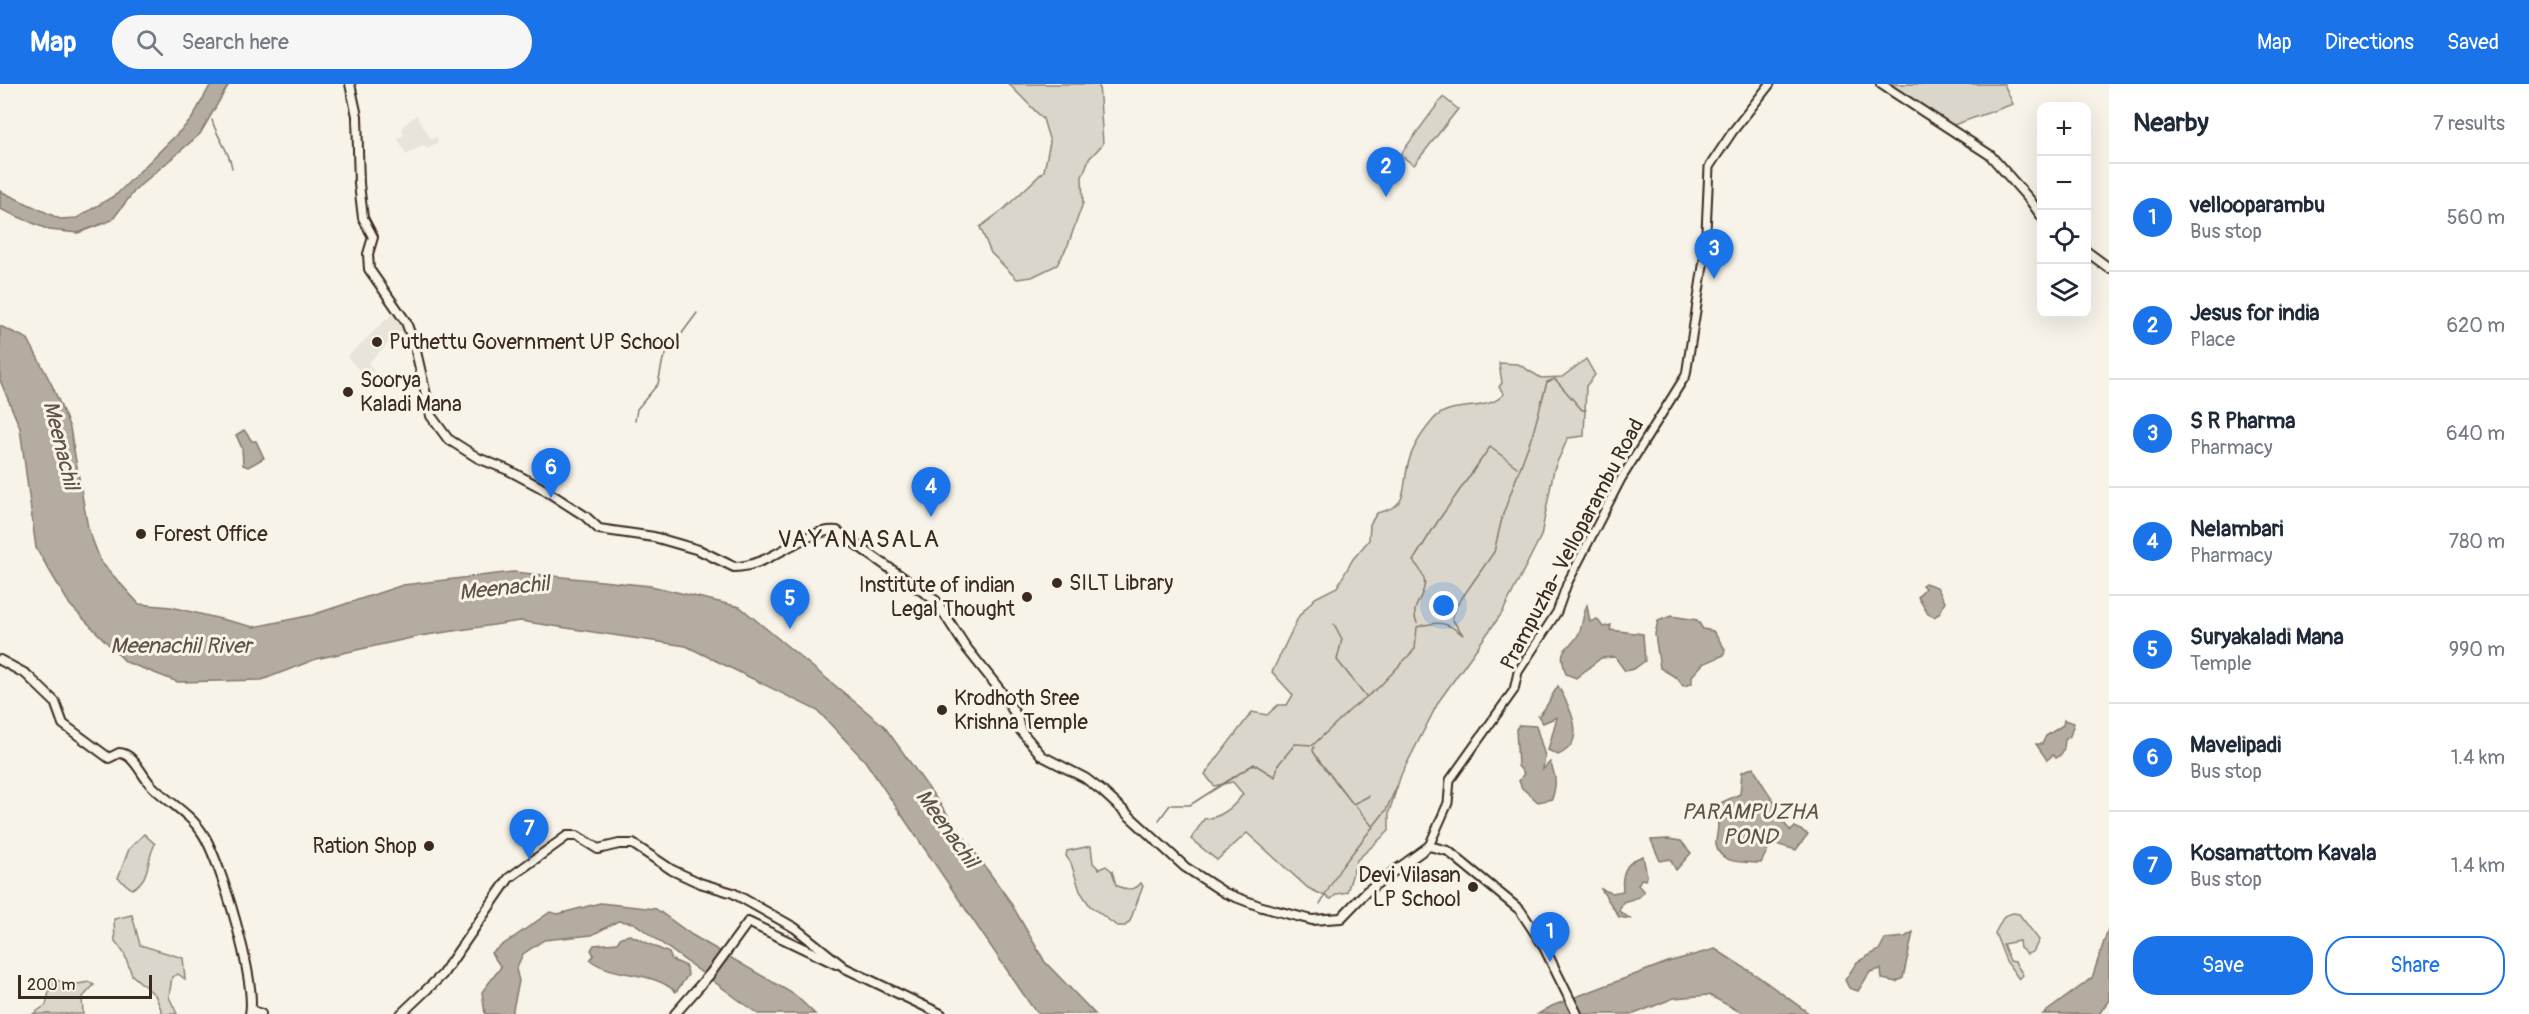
<!DOCTYPE html>
<meta charset="utf-8">
<style>
body{margin:0;font-family:Pangolin,sans-serif;background:#f6f6f7;color:#1f2937}
.controls{position:absolute;right:18px;top:18px;display:grid;overflow:hidden;border-radius:12px;box-shadow:0 6px 24px #0002}
.controls button{width:54px;height:54px;display:grid;place-items:center;padding:0;border:0;border-bottom:2px solid #e0e1e3;background:#fff;color:#1f2937;font:30px sans-serif}
.scale{position:absolute;left:18px;bottom:15px;width:134px;box-sizing:border-box;padding-left:6px;border:3px solid #3b2a1e;border-top:0;font-size:16px;line-height:21px;white-space:nowrap;color:#3b2a1e;-webkit-text-stroke:4px #f7f3e8;paint-order:stroke}
.you{position:absolute;left:1444px;top:522px;width:21px;height:21px;margin:-15px;border:4px solid #fff;border-radius:50%;background:#1a73e8;box-shadow:0 0 0 9px #1a73e833}
.badge{display:grid;place-items:center;width:39px;height:39px;border-radius:50%;background:#1a73e8;color:#fff;font-size:20px;font-weight:700}
.pin{position:absolute;translate:-50% -50px;filter:drop-shadow(0 2px 3px #0008)}
.pin::after{content:'';position:absolute;top:32px;width:21px;height:18px;background:inherit;clip-path:polygon(0 0,100% 0,50% 100%)}
.list{margin:0;padding:0;list-style:none}
h2{display:flex;justify-content:space-between;align-items:center;height:78px;margin:0;padding:0 24px;font-size:26px}
h2 small{font-size:20px;font-weight:400;color:#747a83}
.list li{display:grid;grid-template-columns:39px 1fr auto;gap:18px;align-items:center;box-sizing:border-box;height:108px;padding:0 24px;border-top:2px solid #e0e1e3}
.list b{display:block;font-size:22px;white-space:nowrap}
.list p{margin:0;font-size:20px;white-space:nowrap;color:#747a83}
.list em{font-size:20px;font-style:normal;color:#747a83}
.actions{display:flex;gap:12px;padding:18px 24px}
.actions a{flex:1;padding:14px 0;border:2px solid #1a73e8;border-radius:24px;text-align:center;font-size:21px;color:#1a73e8}
.actions .main{background:#1a73e8;color:#fff}
.icon{flex:none;width:33px;height:33px;fill:none;stroke:currentColor;stroke-width:2;stroke-linecap:round;stroke-linejoin:round}
.map{position:relative;flex:none;width:2109px;height:930px;overflow:hidden}
header{display:flex;align-items:center;gap:36px;box-sizing:border-box;height:84px;padding:0 30px;background:#1a73e8;color:#fff}
header strong{font-size:28px}
nav{display:flex;gap:33px;margin-inline-start:auto;font-size:21px}
.search{width:420px;height:54px;background:#f6f6f7;display:flex;align-items:center;gap:15px;box-sizing:border-box;padding:0 21px;border-radius:33px;color:#747a83;font-size:22px}
main{display:flex}
aside{flex:1;background:#fff}
.map>svg:first-child{display:block}
.built{fill:#e9e4d9}
.green{fill:#dbd6cb;stroke:#8b8074;stroke-width:1.5}
.water{fill:#b4aca0;stroke:#84786c;stroke-width:1.5}
.lines{fill:none;stroke-linecap:round;stroke-linejoin:round}
.stream{stroke:#84786c;stroke-width:1.5}
.tertiary-casing{stroke:#3b2a1e;stroke-width:11}
.secondary-casing{stroke:#3b2a1e;stroke-width:12}
.tertiary{stroke:#f7f3e8;stroke-width:7}
.secondary{stroke:#f7f3e8;stroke-width:8}
.poi-dot{fill:#3b2a1e;stroke:#f7f3e8;stroke-width:2}
.labels{text-anchor:middle;stroke-width:6;stroke-linejoin:round;paint-order:stroke}
.poi-label{font-size:21px;fill:#3b2a1e;stroke:#f7f3e8;text-anchor:start}
.street-label{font-size:21px;fill:#3b2a1e;stroke:#f7f3e8}
.water-label{font-size:22px;font-style:italic;fill:#5f5145;stroke:#f7f3e8}
.quarter-label{font-size:24px;letter-spacing:1.5px;fill:#3b2a1e;stroke:#f7f3e8}
</style>
<header>
<strong>Map</strong>
<div class="search"><svg class="icon" aria-label="search" viewBox="0 0 24 24"><circle cx="10" cy="10" r="6"/><path d="M15 15l6 6"/></svg>Search here</div>
<nav><a>Map</a><a>Directions</a><a>Saved</a></nav>
</header>
<main>
<div class="map">
<svg width="2109" height="930" viewBox="0 0 2109 930">
<rect width="100%" height="100%" fill="#f7f3e8"/>
<filter id="ink" filterUnits="userSpaceOnUse"><feTurbulence type="fractalNoise" baseFrequency=".0167" numOctaves="2"/><feDisplacementMap in="SourceGraphic" scale="12" xChannelSelector="R" yChannelSelector="G"/><feConvolveMatrix kernelMatrix="1 2 1 2 8 2 1 2 1" color-interpolation-filters="sRGB"/></filter>
<g filter="url(#ink)">
<!-- built -->
<g class="built">
<polygon points="416,31 431,55 436,53 438,58 428,65 423,61 406,71 398,55 404,51 402,43"/>
<polygon points="395,227 405,243 368,279 374,287 367,290 361,288 347,273"/>
</g>
<!-- green -->
<g class="green">
<polygon points="1009,0 1099,0 1103,60 1089,75 1082,93 1083,119 1068,161 1057,181 1032,193 1017,195 991,169 980,143 1004,125 1044,87 1050,58 1043,35"/>
<polygon points="1886,0 2004,0 2013,20 1951,42"/>
<polygon points="1443,13 1458,25 1414,81 1400,71"/>
<path d="M 1586,275 L 1595,291 L 1586,302 L 1584,352 L 1568,354 L 1554,385 L 1541,452 L 1502,529 L 1439,617 L 1401,691 L 1389,728 L 1389,747 L 1357,776 L 1347,808 L 1337,810 L 1331,815 L 1308,804 L 1247,749 L 1217,776 L 1191,755 L 1204,735 C 1221,734 1233,724 1243,710 L 1233,698 L 1214,702 L 1205,690 L 1252,628 L 1267,631 L 1278,621 L 1287,621 L 1293,611 L 1272,588 L 1299,532 L 1315,514 L 1337,503 L 1353,475 L 1369,456 L 1370,440 L 1377,429 C 1408,422 1402,410 1407,385 C 1410,367 1421,350 1433,336 C 1451,315 1486,330 1504,310 L 1499,303 L 1502,299 L 1499,279 L 1518,280 L 1541,294 L 1562,293 Z"/>
<path d="M 144,750 L 155,760 C 146,776 151,795 132,805 L 118,794 L 129,765 Z"/>
<path d="M 1091,762 L 1093,779 L 1099,785 L 1106,782 L 1112,787 L 1116,801 C 1125,806 1134,808 1141,799 L 1143,802 L 1130,837 L 1125,842 L 1117,842 L 1090,822 L 1080,807 L 1071,779 L 1066,772 L 1067,767 Z"/>
<polygon points="2013,829 2019,830 2039,856 2033,868 2027,870 2020,864 2019,857 2003,860 2010,877 2015,878 2023,891 2019,895 2006,877 1995,849 2004,832"/>
<polygon points="132,831 140,861 183,874 185,895 178,890 172,893 169,913 177,930 163,930 155,911 132,891 124,869 115,857 114,835"/>
<polygon points="52,895 72,901 89,898 94,901 82,914 83,930 33,930 46,921"/>
</g>
<!-- water -->
<g class="water">
<polygon points="211,0 229,0 200,50 136,105 112,136 78,149 49,146 0,125 0,107 60,135 77,134 117,110 191,36"/>
<polygon points="0,242 28,255 52,301 70,344 88,444 101,478 139,520 171,523 254,543 312,531 403,501 513,488 651,502 740,523 884,642 1009,816 1045,878 1095,930 1039,930 1032,923 865,677 818,627 686,562 520,537 420,552 316,575 262,596 178,598 126,578 70,521 36,464 20,344 0,296"/>
<polygon points="244,346 252,357 256,357 264,374 248,383 243,381 242,364 236,351"/>
<polygon points="1925,499 1937,503 1945,518 1939,530 1934,533 1928,530 1918,513 1925,504 1922,501"/>
<path d="M 1587,521 L 1590,538 L 1597,535 L 1603,543 L 1611,541 L 1610,546 L 1643,550 L 1645,577 L 1634,585 L 1625,587 L 1615,573 L 1601,574 L 1576,594 L 1566,590 C 1556,558 1569,570 1579,549 C 1583,540 1583,529 1587,521 Z"/>
<polygon points="1671,532 1697,536 1703,545 1713,547 1725,565 1724,571 1703,580 1692,592 1692,600 1683,602 1677,594 1660,584 1655,550 1658,537"/>
<path d="M 1558,602 C 1570,623 1589,658 1558,671 L 1548,666 L 1557,633 L 1543,639 L 1538,632 C 1548,624 1550,613 1558,602 Z"/>
<path d="M 2064,636 L 2074,639 L 2070,652 L 2065,656 C 2064,664 2064,670 2056,674 L 2053,671 L 2047,676 L 2036,660 L 2042,660 L 2046,652 L 2063,641 Z"/>
<path d="M 1519,641 L 1536,642 L 1545,672 L 1543,685 L 1550,678 C 1556,692 1557,700 1552,715 L 1538,718 L 1522,704 L 1519,697 L 1524,689 L 1518,682 L 1516,645 Z"/>
<path d="M 1754,683 C 1759,697 1766,705 1774,717 C 1780,729 1781,738 1791,747 L 1795,743 L 1808,750 L 1796,766 L 1776,760 L 1769,763 L 1761,779 C 1745,778 1720,781 1716,761 C 1715,753 1720,746 1717,734 L 1720,728 L 1714,722 L 1740,710 L 1742,688 Z"/>
<polygon points="1668,755 1681,757 1691,769 1676,786 1670,775 1660,777 1651,756"/>
<path d="M 1643,772 L 1647,792 L 1645,796 L 1641,795 L 1638,801 L 1644,808 L 1639,813 L 1623,818 L 1619,827 L 1631,835 L 1619,833 L 1601,805 L 1612,809 L 1623,807 C 1621,790 1625,778 1643,772 Z"/>
<polygon points="600,819 656,825 692,851 795,911 815,930 758,930 634,839 618,837 592,851 544,856 523,870 516,885 519,897 512,930 485,930 482,908 501,883 491,869 550,828 558,830"/>
<polygon points="2109,842 2109,916 2099,930 2043,930 2092,894"/>
<polygon points="1913,848 1903,894 1896,898 1882,895 1881,885 1870,888 1858,907 1849,904 1845,896 1857,878 1879,866 1885,855 1905,853"/>
<path d="M 630,851 L 669,869 L 672,876 C 682,881 687,878 688,891 L 676,908 C 650,885 616,895 590,876 L 594,871 L 591,866 L 594,861 L 617,859 L 621,853 Z"/>
<polygon points="1715,865 1759,893 1810,930 1744,930 1709,911 1674,914 1634,930 1538,930 1552,922 1668,878"/>
</g>
<g class="lines">
<!-- stream -->
<g class="stream">
<path d="M 212,36 C 217,54 229,65 232,84"/>
<polyline points="635,337 637,325 658,300 663,275 697,229"/>
<path d="M 1417,539 C 1406,515 1442,507 1413,477 L 1438,437 L 1490,363 L 1517,383"/>
<polyline points="1334,540 1342,555 1337,576 1366,612"/>
<polyline points="1314,663 1313,667 1318,675 1353,720 1369,712"/>
<polyline points="1355,721 1373,743"/>
<path d="M 1159,736 L 1170,721 L 1190,721 L 1254,680 L 1275,693 L 1278,681 L 1295,660 L 1313,661 L 1350,626 L 1379,603 L 1415,565 L 1417,543 C 1438,537 1446,537 1463,551 L 1452,535 L 1457,521 L 1494,468 L 1503,430 L 1533,349 L 1547,298 L 1555,295 L 1582,326 L 1586,326"/>
<polyline points="1320,820 1340,785 1386,726 1397,702"/>
</g>
<!-- tertiary casing -->
<g class="tertiary-casing">
<polyline id="tertiary" points="1429,762 1448,719 1450,696 1514,606 1518,588 1557,528 1567,500 1621,395 1686,291 1705,169 1709,83 1733,47 1770,0"/>
</g>
<!-- secondary casing -->
<g class="secondary-casing">
<g id="secondary">
<path d="M 350,0 L 357,32 L 359,100 L 363,134 L 373,153 L 368,170 L 369,185 L 406,238 L 415,263 L 431,332 L 448,355 L 478,374 L 508,386 L 540,403 L 585,432 L 599,445 L 654,453 L 699,466 L 734,483 C 772,483 803,444 837,447 L 936,517 L 965,562 L 1000,606 L 1016,631 L 1021,647 L 1042,672 L 1085,694 L 1102,707 L 1185,783 L 1225,809 L 1262,823 L 1312,836 L 1341,834 L 1367,807 L 1429,762 L 1448,767 L 1520,826 L 1543,861 L 1577,930"/>
<polyline points="1881,0 1990,71 2030,116 2042,133"/>
<polyline points="2086,167 2109,184"/>
<path d="M 0,576 L 26,590 L 55,618 L 63,640 L 109,674 L 119,669 C 133,669 141,690 150,700 C 166,717 190,729 203,750 C 221,778 257,898 250,930"/>
<polyline points="251,926 261,930"/>
<polyline points="401,930 442,891 509,794 567,752 577,752 598,765 619,760 633,760 672,786 700,799 733,809 795,844 845,884 941,930"/>
<polyline points="675,930 710,890 748,838 836,880"/>
</g>
</g>
<!-- tertiary -->
<use href="#tertiary" class="tertiary"/>
<!-- secondary -->
<use href="#secondary" class="secondary"/>
</g>
</g>
<!-- markers -->
<g class="poi-dot">
<circle cx="377" cy="258" r="6"/>
<circle cx="348" cy="308" r="6"/>
<circle cx="141" cy="450" r="6"/>
<circle cx="1057" cy="499" r="6"/>
<circle cx="1027" cy="513" r="6"/>
<circle cx="942" cy="626" r="6"/>
<circle cx="429" cy="762" r="6"/>
<circle cx="1473" cy="803" r="6"/>
</g>
<g class="labels">
<!-- poi labels -->
<g class="poi-label">
<text x="389" y="265">Puthettu Government UP School</text>
<text x="360" y="303">Soorya<tspan x="360" dy="24">Kaladi Mana</tspan></text>
<text x="153" y="457">Forest Office</text>
<text x="1069" y="506">SILT Library</text>
<text x="1015" y="508" text-anchor="end">Institute of indian<tspan x="1015" dy="24">Legal Thought</tspan></text>
<text x="954" y="621">Krodhoth Sree<tspan x="954" dy="24">Krishna Temple</tspan></text>
<text x="417" y="769" text-anchor="end">Ration Shop</text>
<text x="1461" y="798" text-anchor="end">Devi Vilasan<tspan x="1461" dy="24">LP School</tspan></text>
</g>
<!-- street labels -->
<g class="street-label">
<text transform="translate(1572 460) rotate(-62)" y="7">Prampuzha- Velloparambu Road</text>
</g>
<!-- water labels -->
<g class="water-label">
<text transform="translate(62 361) rotate(76)" y="8">Meenachil</text>
<text transform="translate(504 503) rotate(-6)" y="8">Meenachil</text>
<text x="181" y="569">Meenachil River</text>
<text x="1750" y="735">PARAMPUZHA<tspan x="1750" dy="25">POND</tspan></text>
<text transform="translate(948 744) rotate(54)" y="8">Meenachil</text>
</g>
<!-- quarter labels -->
<g class="quarter-label">
<text x="859" y="463">VAYANASALA</text>
</g>
</g>
</svg>
<div class="controls">
<button>+</button>
<button>−</button>
<button><svg class="icon" aria-label="locate" viewBox="0 0 24 24"><circle cx="12" cy="12" r="6"/><path d="M12 2v4M12 18v4M2 12h4M18 12h4"/></svg></button>
<button><svg class="icon" aria-label="layers" viewBox="0 0 24 24"><path d="M12 4l9 5-9 5-9-5zM3 14l9 5 9-5"/></svg></button>
</div>
<div class="scale">200 m</div>
<div class="you"></div>
<div class="pin badge" style="left:1550px;top:878px">1</div>
<div class="pin badge" style="left:1386px;top:113px">2</div>
<div class="pin badge" style="left:1714px;top:195px">3</div>
<div class="pin badge" style="left:931px;top:433px">4</div>
<div class="pin badge" style="left:790px;top:545px">5</div>
<div class="pin badge" style="left:551px;top:414px">6</div>
<div class="pin badge" style="left:529px;top:775px">7</div>
</div>
<aside>
<h2>Nearby<small>7 results</small></h2>
<ul class="list">
<li><span class="badge">1</span><div><b>vellooparambu</b><p>Bus stop</p></div><em>560 m</em></li>
<li><span class="badge">2</span><div><b>Jesus for india</b><p>Place</p></div><em>620 m</em></li>
<li><span class="badge">3</span><div><b>S R Pharma</b><p>Pharmacy</p></div><em>640 m</em></li>
<li><span class="badge">4</span><div><b>Nelambari</b><p>Pharmacy</p></div><em>780 m</em></li>
<li><span class="badge">5</span><div><b>Suryakaladi Mana</b><p>Temple</p></div><em>990 m</em></li>
<li><span class="badge">6</span><div><b>Mavelipadi</b><p>Bus stop</p></div><em>1.4 km</em></li>
<li><span class="badge">7</span><div><b>Kosamattom Kavala</b><p>Bus stop</p></div><em>1.4 km</em></li>
</ul>
<div class="actions"><a class="main">Save</a><a>Share</a></div>
</aside>
</main>
